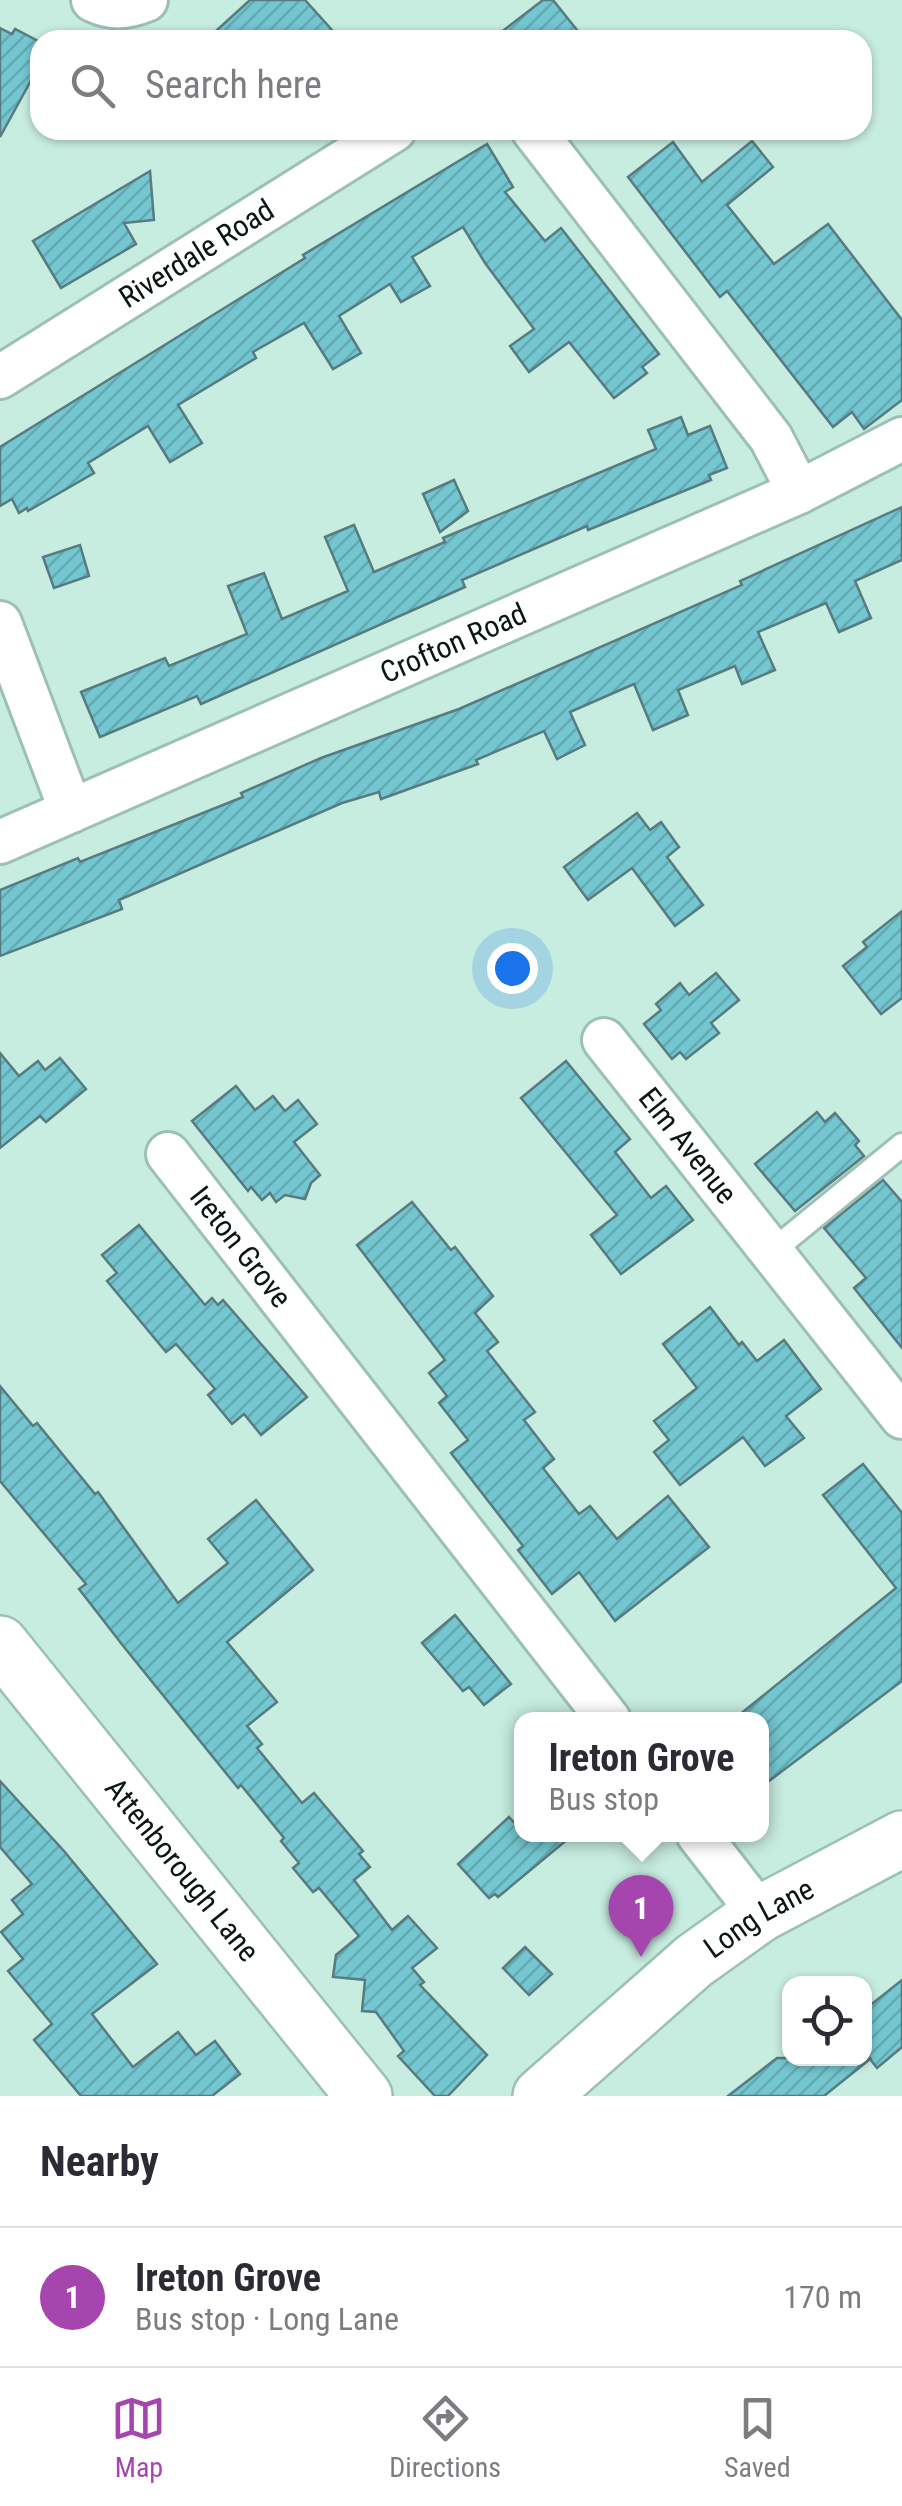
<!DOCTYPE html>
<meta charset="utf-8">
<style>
body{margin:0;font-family:"Roboto Condensed",sans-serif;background:#f7f7f7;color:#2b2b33}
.controls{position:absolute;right:30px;bottom:30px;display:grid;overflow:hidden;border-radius:20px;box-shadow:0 2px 8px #0004}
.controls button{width:90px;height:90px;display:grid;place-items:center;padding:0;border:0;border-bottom:2px solid #e1e1e2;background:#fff;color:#2b2b33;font:50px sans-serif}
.you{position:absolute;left:512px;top:968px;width:35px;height:35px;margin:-25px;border:8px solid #fff;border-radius:50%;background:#1a73e8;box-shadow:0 0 0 15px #1a73e833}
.badge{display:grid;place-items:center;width:65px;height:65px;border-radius:50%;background:#a546ae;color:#fff;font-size:32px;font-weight:700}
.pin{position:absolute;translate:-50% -82px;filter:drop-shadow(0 2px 5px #0008)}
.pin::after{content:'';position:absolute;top:52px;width:35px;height:30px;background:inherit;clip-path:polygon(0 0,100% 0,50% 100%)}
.popup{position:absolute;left:514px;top:1712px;width:255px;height:130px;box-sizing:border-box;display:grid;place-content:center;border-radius:20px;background:#fff;filter:drop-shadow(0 2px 8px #0005);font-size:32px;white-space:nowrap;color:#7c7c81}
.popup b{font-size:38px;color:#2b2b33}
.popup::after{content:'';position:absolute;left:50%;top:100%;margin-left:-20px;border:20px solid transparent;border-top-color:#fff}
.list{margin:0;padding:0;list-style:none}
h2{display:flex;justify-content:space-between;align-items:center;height:130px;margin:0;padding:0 40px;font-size:42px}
h2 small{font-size:32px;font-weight:400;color:#7c7c81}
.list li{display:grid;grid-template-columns:65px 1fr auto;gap:30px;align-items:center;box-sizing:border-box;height:140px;padding:0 40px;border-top:2px solid #e1e1e2}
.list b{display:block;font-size:38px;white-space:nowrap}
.list p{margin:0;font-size:32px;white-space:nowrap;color:#7c7c81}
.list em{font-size:32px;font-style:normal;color:#7c7c81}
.icon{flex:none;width:55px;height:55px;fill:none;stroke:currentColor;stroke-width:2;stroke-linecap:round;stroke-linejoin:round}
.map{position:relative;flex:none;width:902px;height:2096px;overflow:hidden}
.search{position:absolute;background:#fff;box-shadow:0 2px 8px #0004;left:30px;right:30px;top:30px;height:110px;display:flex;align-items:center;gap:25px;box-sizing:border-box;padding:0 35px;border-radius:30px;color:#7c7c81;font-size:38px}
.sheet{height:270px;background:#fff}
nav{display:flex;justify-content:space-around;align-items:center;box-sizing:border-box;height:140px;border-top:2px solid #e1e1e2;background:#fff;font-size:28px;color:#7c7c81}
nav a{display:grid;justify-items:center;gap:5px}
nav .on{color:#a546ae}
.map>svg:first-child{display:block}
.building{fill:url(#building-hatch);stroke:#577b7f;stroke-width:2.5}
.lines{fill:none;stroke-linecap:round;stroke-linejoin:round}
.lane-casing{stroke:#9cc0b5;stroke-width:28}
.street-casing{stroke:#9cc0b5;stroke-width:48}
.secondary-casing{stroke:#9cc0b5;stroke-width:60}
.lane{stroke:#fff;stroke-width:22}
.street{stroke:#fff;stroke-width:42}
.secondary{stroke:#fff;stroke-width:55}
.labels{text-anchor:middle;stroke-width:10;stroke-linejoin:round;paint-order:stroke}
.street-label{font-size:30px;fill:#091612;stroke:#d4f9ee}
</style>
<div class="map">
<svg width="902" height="2096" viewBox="0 0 902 2096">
<defs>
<pattern id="building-hatch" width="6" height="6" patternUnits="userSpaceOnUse" patternTransform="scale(2.5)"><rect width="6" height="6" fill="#74c6d0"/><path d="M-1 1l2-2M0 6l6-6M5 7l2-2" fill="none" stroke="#63a9b2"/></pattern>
</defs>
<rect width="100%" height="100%" fill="#c7ece0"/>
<!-- building -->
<g class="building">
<polygon points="250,0 305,0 341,40 206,40"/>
<polygon points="543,0 553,0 585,40 491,40"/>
<polygon points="0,28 12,34 15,29 40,42 40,64 0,137"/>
<polygon points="752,141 773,167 727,205 774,264 828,224 902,320 902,400 864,429 852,412 833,427 727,291 720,297 628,177 673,142 702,182"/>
<polygon points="487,144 513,187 505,192 545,241 561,228 659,354 642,367 647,373 614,398 569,342 529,372 510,346 534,329 485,263 463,227 412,257 430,286 401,302 390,284 339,316 361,353 333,369 304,323 253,352 256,358 178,405 202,443 170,462 148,426 88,463 94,473 28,511 27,508 19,513 12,499 0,506 0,447 305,258 303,255"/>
<polygon points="150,171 154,220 124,223 136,244 61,288 33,241"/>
<polygon points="681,417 688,435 710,426 727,468 709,475 711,480 588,530 587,526 462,580 465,587 201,704 197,696 100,737 81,692 165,658 169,666 247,634 228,586 264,573 282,619 348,591 325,537 354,525 374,572 445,542 443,538 656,449 648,430"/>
<polygon points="454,480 468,511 440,532 423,494"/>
<polygon points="902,507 902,560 855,581 871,618 839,632 826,603 758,632 775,670 742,684 735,666 678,690 688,715 653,730 634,684 570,712 585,745 557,759 544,731 476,760 478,764 381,799 379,792 342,803 119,900 122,909 0,956 0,890 78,858 80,862 243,797 241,793 321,758 459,709 742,585 740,581"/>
<polygon points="80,545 89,576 54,588 43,557"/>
<polygon points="637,813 650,830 661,822 679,847 667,857 703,905 675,926 632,868 588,900 564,867"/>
<polygon points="902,911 902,998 881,1014 843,966 867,947 863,942"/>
<polygon points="716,973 739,1000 711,1023 719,1033 686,1059 680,1052 672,1059 644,1024 661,1010 656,1004 680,983 689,995"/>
<polygon points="0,1053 19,1076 38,1061 45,1070 60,1058 86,1089 46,1122 40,1116 0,1148"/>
<polygon points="566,1061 630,1139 615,1152 651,1198 666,1186 693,1220 621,1274 591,1235 617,1215 521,1098"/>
<polygon points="236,1086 255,1110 273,1096 285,1111 298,1100 317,1124 294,1142 320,1175 311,1183 305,1199 285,1195 276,1202 270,1193 262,1200 251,1187 248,1191 192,1121"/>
<polygon points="817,1112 825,1122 835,1113 859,1141 855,1145 864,1156 795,1211 755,1164"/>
<polygon points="883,1180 902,1202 902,1348 854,1288 866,1278 824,1228"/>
<polygon points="412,1202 451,1250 455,1247 493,1296 475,1313 498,1342 487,1351 535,1412 524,1420 554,1459 543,1468 579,1514 590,1506 617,1539 668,1496 709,1547 615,1621 579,1572 552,1594 518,1550 523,1546 451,1453 468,1440 439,1403 447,1396 429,1373 445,1360 357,1245"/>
<polygon points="139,1225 205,1305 212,1298 218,1305 223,1300 307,1397 261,1435 244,1414 232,1424 208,1395 215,1389 176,1344 166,1352 107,1281 117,1273 102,1255"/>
<polygon points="710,1307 739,1345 742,1342 757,1361 784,1340 821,1389 786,1416 804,1438 765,1466 743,1437 680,1485 654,1452 669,1440 654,1421 697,1388 663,1344"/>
<polygon points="0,1386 33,1426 37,1423 95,1494 98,1492 178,1603 228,1563 208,1539 256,1500 313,1570 227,1642 277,1702 247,1726 262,1744 257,1748 302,1803 314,1793 363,1851 359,1854 370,1867 354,1880 392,1930 408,1916 437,1948 412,1968 424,1982 420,1985 487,2055 448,2096 435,2096 398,2056 404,2051 376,2012 362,2011 365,1980 333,1977 336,1955 359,1936 319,1888 313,1892 293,1868 299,1863 281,1841 284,1838 241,1785 238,1788 124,1647 79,1589 86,1584 0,1481"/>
<polygon points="863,1464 902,1513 902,1681 761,1787 761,1720 733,1720 896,1588 823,1495"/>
<polygon points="455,1615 511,1684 484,1705 469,1687 463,1691 422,1643"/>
<polygon points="0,1781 64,1851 157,1964 92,2014 133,2067 178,2032 196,2055 215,2041 240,2074 212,2096 81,2096 34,2040 52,2024 8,1971 23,1959 1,1932 23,1914 12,1900 32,1884 0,1847"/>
<polygon points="509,1817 521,1830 521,1834 574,1834 498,1897 495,1894 489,1898 458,1864"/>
<polygon points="525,1947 552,1974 529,1995 503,1968"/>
<polygon points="902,1980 902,2047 877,2068 870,2059 824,2096 728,2096 777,2058 870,2058 864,2052 864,2010"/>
</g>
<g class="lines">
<!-- lane casing -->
<g class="lane-casing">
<polyline id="lane" points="770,1253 902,1145"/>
</g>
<!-- street casing -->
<g class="street-casing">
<g id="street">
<path d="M 93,0 C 112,9 126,8 146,0"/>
<polyline points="533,130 771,438 799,492"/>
<path id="s1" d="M 0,377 L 394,130"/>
<polyline points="0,623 71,811"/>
<path id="s2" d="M 0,842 L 799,492 L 902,439"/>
<path id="s3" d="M 604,1040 L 902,1417"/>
<path id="s4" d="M 168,1154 L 609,1720"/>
<polyline points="698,1834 760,1914"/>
</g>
</g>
<!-- secondary casing -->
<g class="secondary-casing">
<g id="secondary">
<path id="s5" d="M 0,1644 L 364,2096"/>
<path id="s6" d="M 541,2096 L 694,1961 L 760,1914 L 902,1839"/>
</g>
</g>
<!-- lane -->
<use href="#lane" class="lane"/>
<!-- street -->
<use href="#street" class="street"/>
<!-- secondary -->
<use href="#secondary" class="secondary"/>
</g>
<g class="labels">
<!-- street labels -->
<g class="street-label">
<text dy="10" stroke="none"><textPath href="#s1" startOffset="232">Riverdale Road</textPath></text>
<text dy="10" stroke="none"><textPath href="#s2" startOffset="495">Crofton Road</textPath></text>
<text dy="10" stroke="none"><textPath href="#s3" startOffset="135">Elm Avenue</textPath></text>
<text dy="10" stroke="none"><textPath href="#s4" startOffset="118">Ireton Grove</textPath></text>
<text dy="10" stroke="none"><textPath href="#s5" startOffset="290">Attenborough Lane</textPath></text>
<text dy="10" stroke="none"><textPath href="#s6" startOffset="282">Long Lane</textPath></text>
</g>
</g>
</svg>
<div class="controls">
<button><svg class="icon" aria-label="locate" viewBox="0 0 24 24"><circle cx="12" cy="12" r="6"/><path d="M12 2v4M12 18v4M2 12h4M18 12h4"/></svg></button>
</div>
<div class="you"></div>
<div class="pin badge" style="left:641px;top:1957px">1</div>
<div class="popup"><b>Ireton Grove</b>Bus stop</div>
<div class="search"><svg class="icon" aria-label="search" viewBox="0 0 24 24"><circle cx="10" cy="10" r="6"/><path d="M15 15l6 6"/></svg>Search here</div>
</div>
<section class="sheet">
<h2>Nearby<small></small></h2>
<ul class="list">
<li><span class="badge">1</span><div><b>Ireton Grove</b><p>Bus stop · Long Lane</p></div><em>170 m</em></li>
</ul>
</section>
<nav>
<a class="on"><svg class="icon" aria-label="map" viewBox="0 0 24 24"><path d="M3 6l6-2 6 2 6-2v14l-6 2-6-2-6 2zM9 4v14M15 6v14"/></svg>Map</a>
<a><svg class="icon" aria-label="directions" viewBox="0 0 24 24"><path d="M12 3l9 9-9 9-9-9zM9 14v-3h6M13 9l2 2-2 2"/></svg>Directions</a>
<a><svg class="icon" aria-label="saved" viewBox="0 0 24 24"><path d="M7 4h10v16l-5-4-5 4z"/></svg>Saved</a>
</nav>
